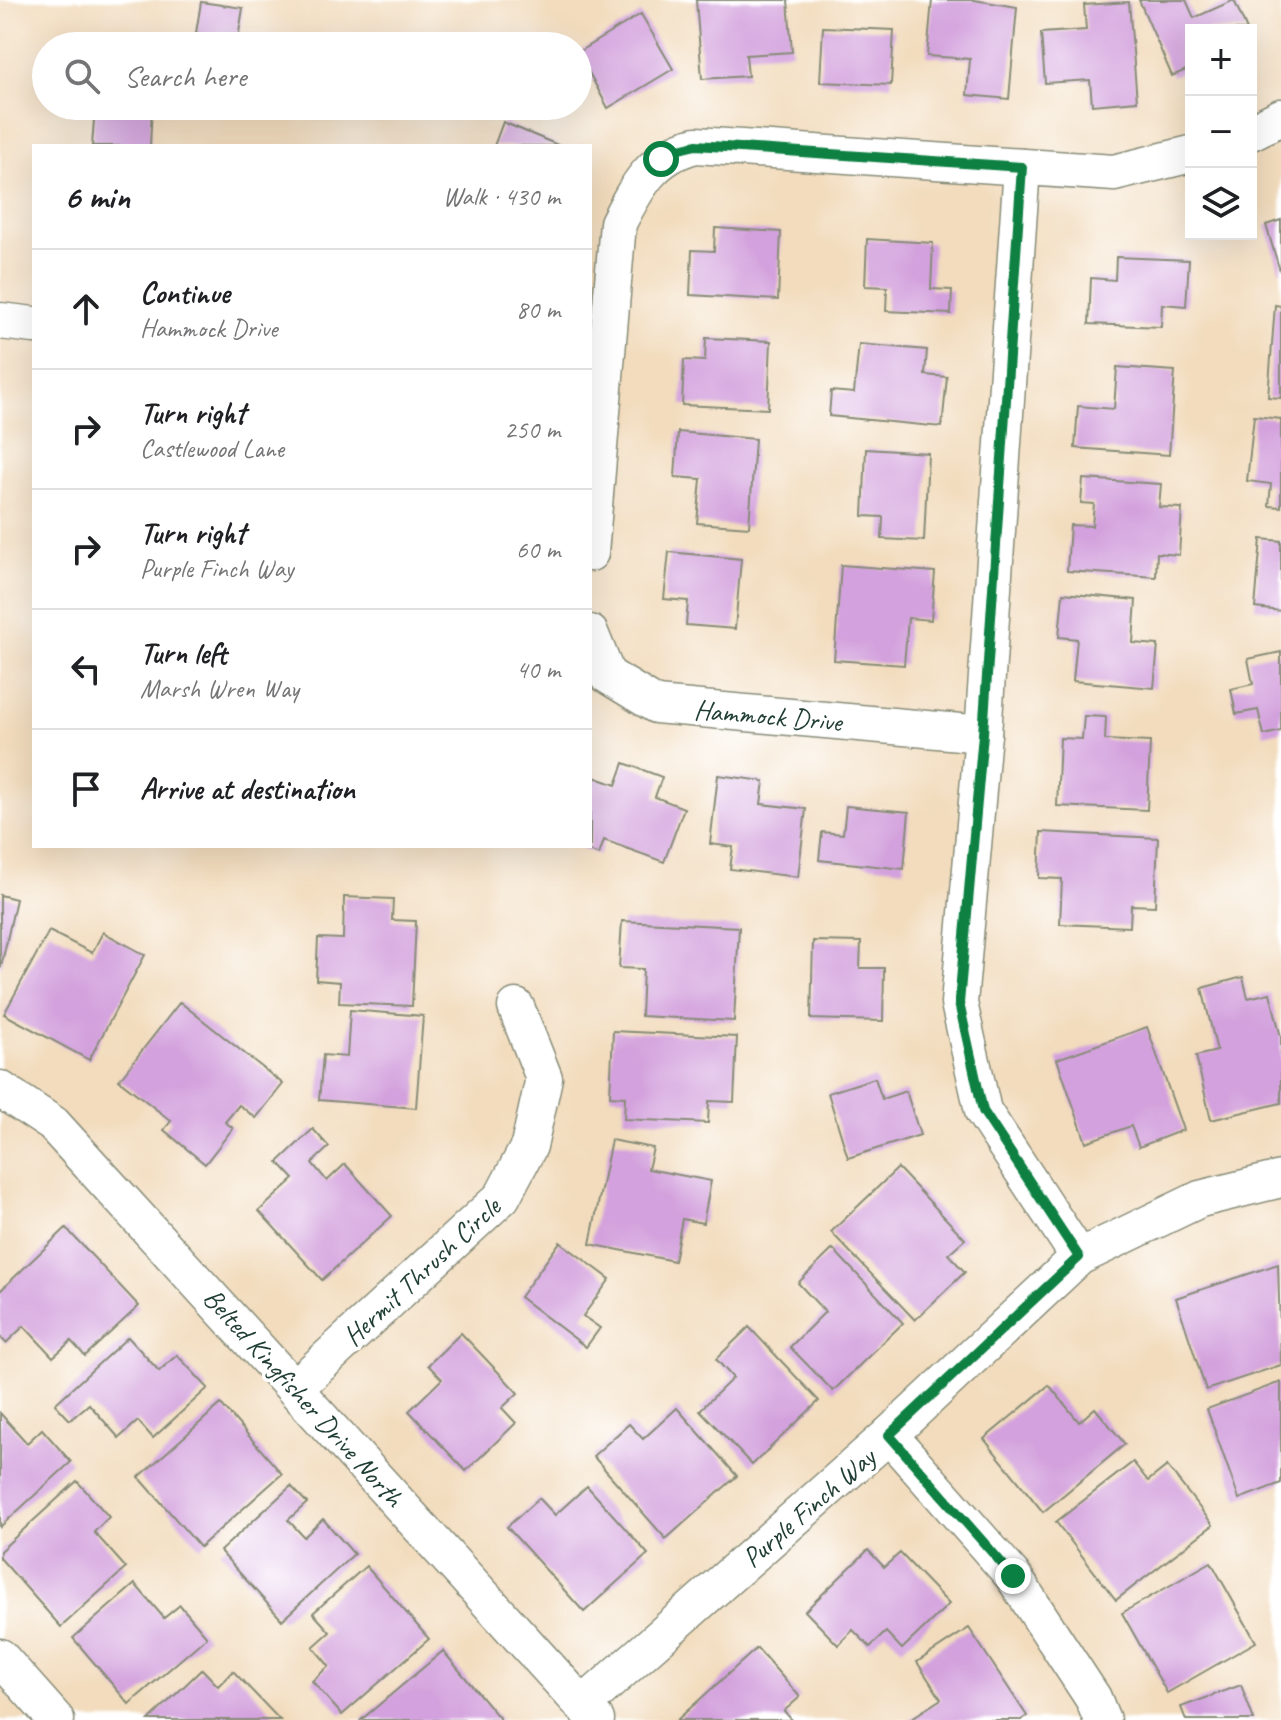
<!DOCTYPE html>
<meta charset="utf-8">
<style>
body{margin:0;font-family:Caveat,sans-serif;background:#f6f6f6;color:#202124}
.controls{position:absolute;right:24px;top:24px;display:grid;overflow:hidden;border-radius:0px;box-shadow:0 8px 32px #0002}
.controls button{width:72px;height:72px;display:grid;place-items:center;padding:0;border:0;border-bottom:2px solid #e0e0e0;background:#fff;color:#202124;font:40px sans-serif}
.stop{position:absolute;width:24px;height:24px;margin:-18px;border:6px solid #0b8043;border-radius:50%;background:#fff}
.stop.end{background:#0b8043;border-color:#fff;box-shadow:0 2px 8px #0008}
.list{margin:0;padding:0;list-style:none}
h2{display:flex;justify-content:space-between;align-items:center;height:104px;margin:0;padding:0 32px;font-size:34px}
h2 small{font-size:26px;font-weight:400;color:#757577}
.list li{display:grid;grid-template-columns:52px 1fr auto;gap:24px;align-items:center;box-sizing:border-box;height:120px;padding:0 32px;border-top:2px solid #e0e0e0}
.list b{display:block;font-size:30px;white-space:nowrap}
.list p{margin:0;font-size:26px;white-space:nowrap;color:#757577}
.list em{font-size:26px;font-style:normal;color:#757577}
.icon{flex:none;width:44px;height:44px;fill:none;stroke:currentColor;stroke-width:2;stroke-linecap:round;stroke-linejoin:round}
.map{position:relative;flex:none;width:1281px;height:1720px;overflow:hidden}
.search{position:absolute;background:#fff;box-shadow:0 8px 32px #0002;left:32px;top:32px;width:560px;height:88px;display:flex;align-items:center;gap:20px;box-sizing:border-box;padding:0 28px;border-radius:44px;color:#757577;font-size:30px}
.panel{position:absolute;background:#fff;box-shadow:0 8px 32px #0002;left:32px;top:144px;width:560px;height:704px;border-radius:0px}
.map>svg:first-child{display:block}
.building{fill:#d3a1dd}
.lines{fill:none;stroke-linecap:round;stroke-linejoin:round}
.street-casing{stroke:#888c78;stroke-width:39}
.street{stroke:#fff;stroke-width:36}
.route{stroke:#0b8043;stroke-width:10}
.labels{text-anchor:middle;stroke-width:7;stroke-linejoin:round;paint-order:stroke}
.street-label{font-size:28px;fill:#1f3d34;stroke:#fff}
</style>
<div class="map">
<svg width="1281" height="1720" viewBox="0 0 1281 1720">
<rect width="100%" height="100%" fill="#fff"/>
<filter id="ink" filterUnits="userSpaceOnUse"><feTurbulence type="fractalNoise" baseFrequency=".0125" numOctaves="2"/><feDisplacementMap in="SourceGraphic" scale="16" xChannelSelector="R" yChannelSelector="G"/><feConvolveMatrix kernelMatrix="1 2 1 2 8 2 1 2 1" color-interpolation-filters="sRGB"/></filter>
<filter id="wash" filterUnits="userSpaceOnUse"><feTurbulence type="fractalNoise" baseFrequency=".006" numOctaves="4" result="noise"/><feDisplacementMap in="SourceGraphic" scale="32" xChannelSelector="R" yChannelSelector="G"/><feGaussianBlur stdDeviation="1.8" result="paint"/><feColorMatrix in="noise" values="0 0 0 0 0 0 0 0 0 0 0 0 0 0 0 0 0 1.4 0 .05"/><feComposite in="paint" operator="in"/></filter>
<g filter="url(#wash)">
<rect width="100%" height="100%" fill="#f2dcbd"/>
<g id="blocks">
<!-- building -->
<g class="building">
<polygon points="696,0 788,0 792,52 746,55 748,76 702,79"/>
<polygon points="932,0 974,0 1017,7 1009,99 967,95 970,59 927,56"/>
<polygon points="1139,0 1186,0 1194,18 1234,0 1247,30 1191,30 1191,68 1172,76"/>
<polygon points="201,2 243,8 238,39 196,33"/>
<polygon points="1129,2 1137,101 1092,105 1090,80 1045,83 1041,33 1086,30 1084,5"/>
<polygon points="641,14 673,69 608,108 578,52"/>
<polygon points="823,27 894,30 891,85 820,82"/>
<polygon points="95,106 152,106 150,146 92,146"/>
<polygon points="503,122 560,146 494,146"/>
<polygon points="1281,220 1281,271 1280,271 1266,225"/>
<polygon points="715,228 781,232 778,300 690,295 692,250 714,251"/>
<polygon points="867,239 933,243 931,289 952,290 951,314 886,311 887,287 865,286"/>
<polygon points="1116,257 1189,260 1186,306 1162,304 1161,327 1089,324 1091,278 1115,280"/>
<polygon points="1275,305 1281,306 1281,398 1268,397"/>
<polygon points="706,338 771,341 768,409 682,405 684,360 705,361"/>
<polygon points="859,344 927,350 925,375 947,377 942,427 829,416 831,391 854,393"/>
<polygon points="1117,367 1175,371 1169,455 1075,448 1078,406 1114,409"/>
<polygon points="1254,416 1281,419 1281,507 1269,506 1271,484 1247,481"/>
<polygon points="678,432 755,439 749,527 697,523 701,479 675,477"/>
<polygon points="866,449 928,453 924,541 882,539 883,517 863,516"/>
<polygon points="1083,479 1161,484 1159,507 1182,508 1179,555 1157,553 1156,577 1067,571 1070,525 1092,526 1094,504 1081,503"/>
<polygon points="1261,539 1281,541 1281,611 1255,608"/>
<polygon points="669,552 741,559 735,629 686,625 688,601 664,599"/>
<polygon points="841,565 935,572 931,620 908,618 904,665 834,660"/>
<polygon points="1063,593 1136,600 1133,643 1158,645 1154,688 1073,681 1077,639 1059,637"/>
<polygon points="1281,652 1281,731 1264,735 1258,710 1236,714 1231,689 1253,684 1248,659"/>
<polygon points="1084,716 1106,717 1105,740 1150,742 1147,810 1057,806 1060,738 1082,739"/>
<polygon points="624,763 662,777 655,797 684,808 664,862 604,840 599,855 576,846 590,846 590,789 594,777 616,785"/>
<polygon points="718,775 764,781 761,804 806,809 798,877 730,869 733,847 710,844"/>
<polygon points="846,806 909,812 904,869 819,860 822,832 843,834"/>
<polygon points="1041,832 1158,838 1155,906 1131,905 1130,927 1060,924 1062,879 1039,878"/>
<polygon points="0,895 16,899 1,967 0,966"/>
<polygon points="344,897 393,899 392,920 416,921 412,1006 339,1003 340,982 316,980 318,938 343,939"/>
<polygon points="622,921 739,927 734,1021 641,1016 643,969 619,968"/>
<polygon points="49,931 92,953 103,932 145,955 89,1060 4,1014"/>
<polygon points="813,941 861,942 860,968 884,968 883,1021 811,1019"/>
<polygon points="1243,977 1248,998 1270,993 1281,1037 1281,1103 1211,1120 1196,1056 1217,1051 1202,988"/>
<polygon points="180,1002 283,1084 256,1118 239,1105 225,1122 233,1128 205,1164 164,1130 171,1121 119,1080"/>
<polygon points="350,1010 423,1016 416,1108 319,1100 323,1055 347,1057"/>
<polygon points="1147,1027 1183,1130 1139,1147 1131,1126 1086,1142 1057,1059"/>
<polygon points="613,1031 737,1037 734,1102 709,1101 708,1123 624,1119 625,1097 610,1096"/>
<polygon points="875,1078 882,1099 906,1091 920,1135 848,1158 828,1093"/>
<polygon points="313,1129 329,1147 312,1163 327,1181 345,1164 392,1216 322,1280 259,1211 294,1179 278,1162"/>
<polygon points="611,1140 653,1148 648,1169 711,1181 703,1223 682,1219 674,1261 590,1244"/>
<polygon points="898,1168 965,1239 948,1254 965,1272 915,1320 831,1232"/>
<polygon points="66,1228 139,1306 85,1356 71,1341 53,1357 24,1326 6,1343 0,1337 0,1291"/>
<polygon points="560,1242 610,1279 583,1316 600,1328 586,1347 520,1297"/>
<polygon points="833,1249 903,1323 833,1391 790,1347 825,1312 798,1283"/>
<polygon points="1278,1264 1281,1365 1206,1390 1176,1298"/>
<polygon points="749,1327 819,1401 752,1465 700,1410 733,1378 716,1359"/>
<polygon points="461,1333 518,1393 502,1408 516,1423 466,1471 409,1411 442,1379 428,1365"/>
<polygon points="128,1337 159,1371 177,1355 208,1388 153,1438 138,1421 119,1438 89,1404 70,1420 55,1404"/>
<polygon points="1281,1382 1281,1483 1239,1499 1207,1409"/>
<polygon points="1049,1385 1079,1422 1095,1408 1125,1444 1043,1512 984,1439"/>
<polygon points="221,1404 282,1474 200,1547 139,1477"/>
<polygon points="677,1408 737,1476 666,1539 593,1456 629,1424 643,1439"/>
<polygon points="0,1413 27,1443 42,1429 71,1462 0,1527"/>
<polygon points="1133,1462 1148,1481 1167,1466 1213,1525 1116,1600 1056,1522"/>
<polygon points="77,1481 109,1517 94,1532 126,1568 61,1627 0,1558 0,1551"/>
<polygon points="291,1486 307,1503 288,1520 304,1537 323,1519 354,1554 282,1620 220,1551"/>
<polygon points="587,1486 648,1554 584,1612 507,1527 539,1498 555,1515"/>
<polygon points="868,1550 884,1567 900,1553 949,1604 902,1649 886,1632 870,1647 853,1630 838,1645 805,1611"/>
<polygon points="1211,1562 1256,1642 1167,1693 1122,1613"/>
<polygon points="366,1566 429,1639 342,1715 312,1681 329,1666 313,1647 330,1632 313,1613"/>
<polygon points="135,1584 164,1618 180,1605 207,1637 129,1704 73,1638"/>
<polygon points="969,1628 1027,1716 1021,1720 909,1720 941,1699 917,1662"/>
<polygon points="757,1648 800,1697 784,1711 792,1720 677,1720"/>
<polygon points="443,1651 501,1720 361,1720"/>
<polygon points="202,1669 218,1686 233,1671 280,1720 149,1720"/>
<polygon points="1241,1685 1254,1720 1186,1720 1181,1707"/>
</g>
</g>
</g>
<g filter="url(#ink)">
<use href="#blocks" fill-opacity="0" stroke="#888c78" stroke-width="2"/>
<g class="lines">
<!-- street casing -->
<g class="street-casing">
<g id="street">
<polyline points="1251,132 1281,117"/>
<polyline points="1022,167 983,734 959,1003 983,1111 1079,1257"/>
<polyline points="0,321 34,325"/>
<path d="M 590,553 L 618,223 C 637,186 653,155 696,145 L 1114,173 L 1191,154"/>
<polyline points="590,633 607,675 656,705 983,734"/>
<polyline points="0,1089 53,1124 596,1720"/>
<polyline points="296,1387 502,1197 529,1146 544,1078 516,1007"/>
<polyline points="889,1435 1013,1576 1093,1698 1102,1720"/>
<polyline points="0,1657 56,1720"/>
<polyline points="583,1705 889,1435 1079,1257 1200,1199 1281,1179"/>
</g>
</g>
<!-- street -->
<use href="#street" class="street"/>
</g>
</g>
<g class="lines" filter="url(#ink)">
<!-- route -->
<polyline class="route" points="661,159 675,150 696,145 1022,167 983,734 959,1003 983,1111 1079,1257 889,1435 1013,1576"/>
</g>
<g class="labels">
<!-- street labels -->
<g class="street-label">
<text transform="translate(768 715) rotate(5)" y="10">Hammock Drive</text>
<text transform="translate(421 1271) rotate(-43)" y="10">Hermit Thrush Circle</text>
<text transform="translate(304 1397) rotate(48)" y="10">Belted Kingfisher Drive North</text>
<text transform="translate(808 1507) rotate(-41)" y="10">Purple Finch Way</text>
</g>
</g>
</svg>
<div class="controls">
<button>+</button>
<button>−</button>
<button><svg class="icon" aria-label="layers" viewBox="0 0 24 24"><path d="M12 4l9 5-9 5-9-5zM3 14l9 5 9-5"/></svg></button>
</div>
<div class="stop" style="left:661px;top:159px"></div>
<div class="stop end" style="left:1013px;top:1576px"></div>
<div class="search"><svg class="icon" aria-label="search" viewBox="0 0 24 24"><circle cx="10" cy="10" r="6"/><path d="M15 15l6 6"/></svg>Search here</div>
<section class="panel">
<h2>6 min<small>Walk · 430 m</small></h2>
<ul class="list">
<li><svg class="icon" aria-label="ahead" viewBox="0 0 24 24"><path d="M12 20V5M6 11l6-6 6 6"/></svg><div><b>Continue</b><p>Hammock Drive</p></div><em>80 m</em></li>
<li><svg class="icon" aria-label="right" viewBox="0 0 24 24"><path d="M7 20v-9h11M14 6l5 5-5 5"/></svg><div><b>Turn right</b><p>Castlewood Lane</p></div><em>250 m</em></li>
<li><svg class="icon" aria-label="right" viewBox="0 0 24 24"><path d="M7 20v-9h11M14 6l5 5-5 5"/></svg><div><b>Turn right</b><p>Purple Finch Way</p></div><em>60 m</em></li>
<li><svg class="icon" aria-label="left" viewBox="0 0 24 24"><path d="M17 20v-9H6M10 6l-5 5 5 5"/></svg><div><b>Turn left</b><p>Marsh Wren Way</p></div><em>40 m</em></li>
<li><svg class="icon" aria-label="arrive" viewBox="0 0 24 24"><path d="M6 21V4h12l-3 4 3 4H6"/></svg><div><b>Arrive at destination</b></div></li>
</ul>
</section>
</div>
